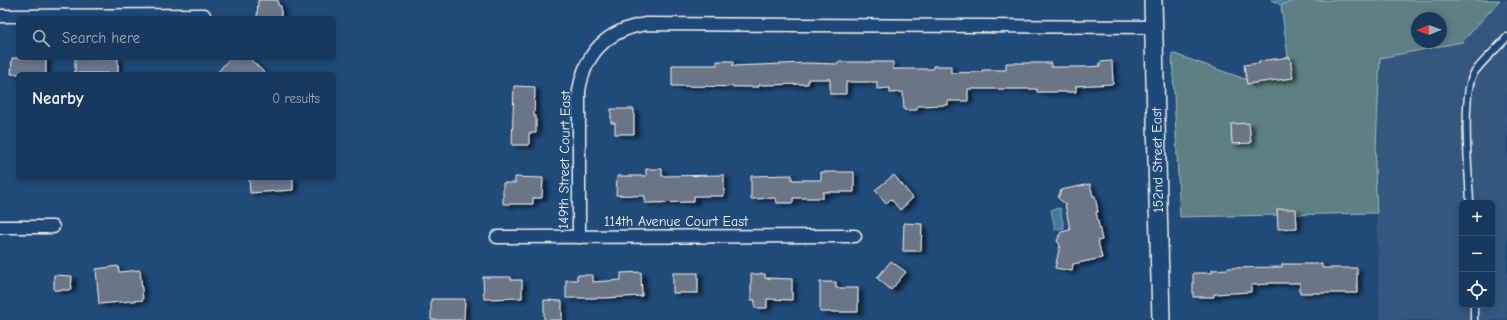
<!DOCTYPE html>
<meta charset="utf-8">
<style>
body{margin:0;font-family:"Comic Neue",sans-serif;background:#244365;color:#f1f3f6}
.controls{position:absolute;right:12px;bottom:12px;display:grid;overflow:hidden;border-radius:6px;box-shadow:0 2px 6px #0003}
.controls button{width:36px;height:36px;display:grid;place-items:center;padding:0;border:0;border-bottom:1px solid #365272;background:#17385c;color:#f1f3f6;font:20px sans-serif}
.compass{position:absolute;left:1411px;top:12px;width:36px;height:36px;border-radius:50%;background:#17385c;box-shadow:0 2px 6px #0003;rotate:269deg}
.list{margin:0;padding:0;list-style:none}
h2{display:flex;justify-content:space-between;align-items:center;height:52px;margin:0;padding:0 16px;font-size:17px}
h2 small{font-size:13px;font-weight:400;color:#9eacbb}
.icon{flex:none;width:22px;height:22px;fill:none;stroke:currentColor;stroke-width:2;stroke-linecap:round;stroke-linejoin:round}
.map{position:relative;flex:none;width:1507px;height:320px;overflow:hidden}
.search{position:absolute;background:#17385c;box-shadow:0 2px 6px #0003;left:16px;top:16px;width:320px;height:44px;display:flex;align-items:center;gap:10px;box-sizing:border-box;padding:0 14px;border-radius:6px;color:#9eacbb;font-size:15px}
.panel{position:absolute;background:#17385c;box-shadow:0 2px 6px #0003;left:16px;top:72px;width:320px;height:108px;border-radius:6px}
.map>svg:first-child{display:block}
.built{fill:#36577e;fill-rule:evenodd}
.green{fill:#5c8084;stroke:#a8b8b6;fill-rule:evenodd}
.water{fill:#437b9d;stroke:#8aaabb}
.building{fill:#6a7588;stroke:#f4f1e8;filter:url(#shadow)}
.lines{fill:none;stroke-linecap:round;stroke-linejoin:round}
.lane-casing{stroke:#f4f1e8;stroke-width:9}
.street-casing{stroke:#f4f1e8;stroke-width:15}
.secondary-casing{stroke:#f4f1e8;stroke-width:20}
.lane{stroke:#1f4a7a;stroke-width:6}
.street{stroke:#1f4a7a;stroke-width:12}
.secondary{stroke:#1f4a7a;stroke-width:17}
.labels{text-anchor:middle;stroke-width:3;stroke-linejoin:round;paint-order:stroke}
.street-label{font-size:14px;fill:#f4f1e8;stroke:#1f4a7a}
</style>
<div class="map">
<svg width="1507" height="320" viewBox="0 0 1507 320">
<defs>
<filter id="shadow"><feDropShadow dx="4.5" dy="2.5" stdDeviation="2" flood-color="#0009"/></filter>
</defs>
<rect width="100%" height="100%" fill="#1f4a7a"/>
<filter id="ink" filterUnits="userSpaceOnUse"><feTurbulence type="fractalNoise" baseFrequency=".025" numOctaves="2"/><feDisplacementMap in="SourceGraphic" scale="8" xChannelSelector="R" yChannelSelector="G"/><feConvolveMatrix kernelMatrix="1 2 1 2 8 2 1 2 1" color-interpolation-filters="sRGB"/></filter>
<g filter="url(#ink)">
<!-- built -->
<path class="built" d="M 1491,0 L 1507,0 L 1507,320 L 1380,320 L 1375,169 L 1380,58 L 1417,42 L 1441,42 ZM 1462,203 L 1492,203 L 1492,305 L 1462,305 Z"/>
<!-- green -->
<path class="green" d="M 1298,0 L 1500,0 L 1462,42 L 1380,58 L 1375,169 L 1377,213 L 1180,217 L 1172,53 L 1253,82 L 1288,57 L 1281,5 ZM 1417,18 L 1441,18 L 1441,42 L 1417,42 Z"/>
<!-- water -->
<g class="water">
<polygon points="1271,0 1298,0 1281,5"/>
<polygon points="1060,208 1064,228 1055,230 1051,210"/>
</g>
<!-- building -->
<g class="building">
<polygon points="258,0 278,0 278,5 281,6 281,18 257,18"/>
<polygon points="1290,57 1293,78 1247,84 1244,65 1260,63 1259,61"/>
<polygon points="12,58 46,58 46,74 11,74"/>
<rect x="75" y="58" width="43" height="15"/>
<polygon points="230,58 249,58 266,74 216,74"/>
<polygon points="717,61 733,61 733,66 807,63 838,64 838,62 893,62 893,69 933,69 933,66 951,66 951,73 982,72 982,70 1006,70 1006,63 1051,63 1051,67 1087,67 1100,66 1100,62 1112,61 1113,84 1076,86 1076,92 1037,92 1037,89 968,89 968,101 948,101 948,105 917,106 917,110 904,110 903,92 890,93 890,88 877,89 877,82 846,82 846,94 830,94 830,79 808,79 808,84 759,85 759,87 672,86 672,65 717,65"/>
<polygon points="514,86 535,87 534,116 536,116 536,133 529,133 529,145 512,145"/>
<polygon points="611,109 634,109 634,134 615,134 615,123 611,123"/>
<polygon points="1249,123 1251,143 1232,144 1231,124"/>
<polygon points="646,169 662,169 662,176 724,175 724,196 694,196 694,202 645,203 645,196 616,195 617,176 646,176"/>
<polygon points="821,172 854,172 854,192 823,192 823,198 793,198 793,203 777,203 776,198 751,199 751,176 792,175 792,180 821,180"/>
<polygon points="894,175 913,198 900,210 891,199 886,204 875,190"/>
<polygon points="515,177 543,178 542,198 533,198 533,204 503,204 503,183 515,183"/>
<polygon points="249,178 293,178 293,190 250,193"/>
<polygon points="1090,184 1093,196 1095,196 1098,212 1096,212 1102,240 1098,241 1102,258 1073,264 1072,271 1055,268 1060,245 1057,241 1061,232 1070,230 1065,204 1058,198 1061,190"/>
<polygon points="1277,209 1296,209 1297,228 1278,229"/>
<polygon points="904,223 922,224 921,251 903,251"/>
<polygon points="891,261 906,272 891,290 877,278"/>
<polygon points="1282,264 1322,264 1322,268 1357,268 1357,293 1300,293 1300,283 1269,283 1269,284 1251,285 1251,292 1214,294 1214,297 1193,297 1193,273 1212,273 1212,270 1228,269 1228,268 1282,267"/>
<polygon points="118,266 119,272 140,270 143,300 99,304 96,269"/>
<polygon points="641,272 642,296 605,298 566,298 566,280 577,280 577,275 593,275 593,282 621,280 621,273"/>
<rect x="673" y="273" width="25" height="20"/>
<polygon points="751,274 765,274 765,278 792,279 792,300 767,299 767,308 755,308 755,300 751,300"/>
<polygon points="54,275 72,276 71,290 54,290"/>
<polygon points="483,277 511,277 511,280 522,280 522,298 484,299"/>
<polygon points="820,282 836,282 836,288 858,288 858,312 820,312"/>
<polygon points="431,299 465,299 464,320 431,320"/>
<polygon points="544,300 562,301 562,320 544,320"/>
</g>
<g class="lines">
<!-- lane casing -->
<g class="lane-casing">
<g id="lane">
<path d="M 1470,203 C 1469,176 1461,93 1474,73 C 1483,60 1497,49 1507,37"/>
<polyline points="1474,305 1474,320"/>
</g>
</g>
<!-- street casing -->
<g class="street-casing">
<g id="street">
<polyline points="0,16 204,15"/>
<polyline points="0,227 53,227"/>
<polyline points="497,237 855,236"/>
<path d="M 579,237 L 579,91 C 585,53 607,30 646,24 L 1154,27"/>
</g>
</g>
<!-- secondary casing -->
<g class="secondary-casing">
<polyline id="secondary" points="1153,0 1161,320"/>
</g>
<!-- lane -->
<use href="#lane" class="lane"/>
<!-- street -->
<use href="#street" class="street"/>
<!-- secondary -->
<use href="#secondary" class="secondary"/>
</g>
</g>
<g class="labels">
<!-- street labels -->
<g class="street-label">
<text transform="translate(564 160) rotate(-89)" y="5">149th Street Court East</text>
<text transform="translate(1157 160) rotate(-91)" y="5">152nd Street East</text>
<text x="676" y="226">114th Avenue Court East</text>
</g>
</g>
</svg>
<div class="controls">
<button>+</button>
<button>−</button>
<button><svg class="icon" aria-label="locate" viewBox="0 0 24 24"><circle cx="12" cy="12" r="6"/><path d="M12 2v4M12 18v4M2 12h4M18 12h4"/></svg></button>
</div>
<svg class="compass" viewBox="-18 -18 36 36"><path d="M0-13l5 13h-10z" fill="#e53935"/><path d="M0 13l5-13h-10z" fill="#9eacbb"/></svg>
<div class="search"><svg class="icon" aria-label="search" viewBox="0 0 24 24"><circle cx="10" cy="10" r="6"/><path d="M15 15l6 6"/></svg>Search here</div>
<section class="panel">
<h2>Nearby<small>0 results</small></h2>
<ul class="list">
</ul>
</section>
</div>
